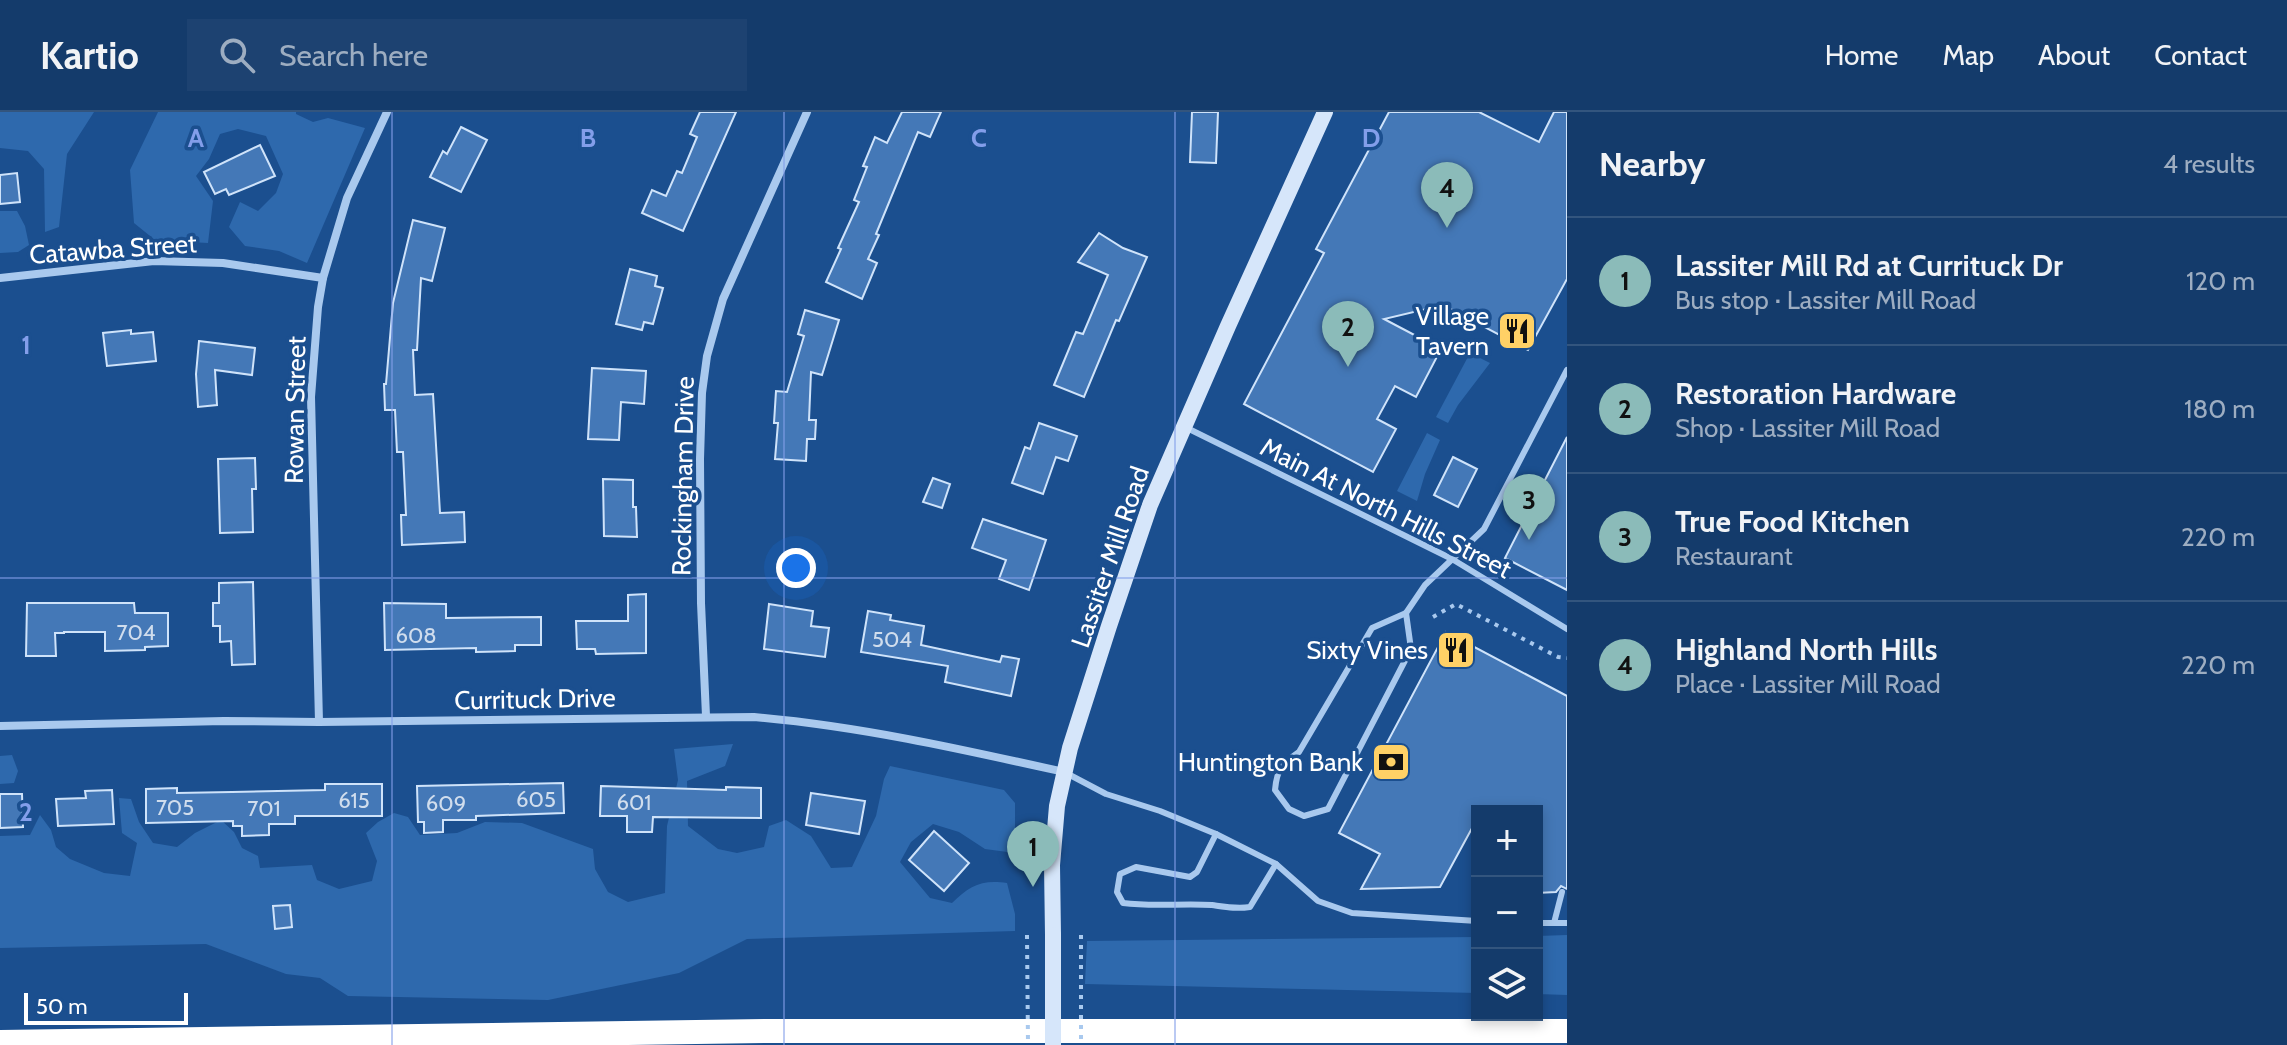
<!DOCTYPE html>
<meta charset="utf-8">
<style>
body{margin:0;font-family:Cabin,sans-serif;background:#1d4271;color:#f1f3f6}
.controls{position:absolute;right:24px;bottom:24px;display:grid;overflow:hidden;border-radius:0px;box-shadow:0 4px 12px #0003}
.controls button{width:72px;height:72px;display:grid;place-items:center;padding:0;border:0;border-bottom:2px solid #33557e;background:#143b6b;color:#f1f3f6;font:40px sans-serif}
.scale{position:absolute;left:24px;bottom:20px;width:164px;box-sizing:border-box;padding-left:8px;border:4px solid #fff;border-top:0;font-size:22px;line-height:28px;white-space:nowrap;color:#fff;-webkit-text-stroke:6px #1b4f8f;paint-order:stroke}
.you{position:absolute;left:796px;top:456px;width:28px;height:28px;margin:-20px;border:6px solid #fff;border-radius:50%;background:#1a73e8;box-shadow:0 0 0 12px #1a73e833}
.badge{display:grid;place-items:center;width:52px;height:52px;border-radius:50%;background:#8bbbb9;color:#111;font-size:26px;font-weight:700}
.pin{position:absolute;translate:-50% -66px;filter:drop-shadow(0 2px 4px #0008)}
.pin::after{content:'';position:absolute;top:42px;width:28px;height:24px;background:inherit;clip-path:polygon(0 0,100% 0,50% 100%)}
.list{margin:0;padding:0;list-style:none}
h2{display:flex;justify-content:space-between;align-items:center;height:104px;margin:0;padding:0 32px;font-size:34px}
h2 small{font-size:26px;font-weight:400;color:#9dadc1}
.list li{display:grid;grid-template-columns:52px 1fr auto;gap:24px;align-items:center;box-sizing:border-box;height:128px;padding:0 32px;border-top:2px solid #33557e}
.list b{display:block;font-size:30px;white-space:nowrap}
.list p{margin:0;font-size:26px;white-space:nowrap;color:#9dadc1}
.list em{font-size:26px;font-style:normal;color:#9dadc1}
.icon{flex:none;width:44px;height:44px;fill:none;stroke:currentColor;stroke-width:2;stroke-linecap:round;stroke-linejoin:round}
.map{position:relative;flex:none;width:1567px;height:933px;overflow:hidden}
header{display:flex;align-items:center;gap:48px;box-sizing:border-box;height:112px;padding:0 40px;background:#143b6b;border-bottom:2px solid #33557e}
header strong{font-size:38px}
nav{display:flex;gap:44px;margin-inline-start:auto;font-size:28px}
.search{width:560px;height:72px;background:#1d4271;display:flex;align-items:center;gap:20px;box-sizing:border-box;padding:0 28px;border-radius:0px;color:#9dadc1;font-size:30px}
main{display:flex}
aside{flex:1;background:#143b6b}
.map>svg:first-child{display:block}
.green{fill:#2e69ad}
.building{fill:#4478b7;stroke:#cfe3fa;stroke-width:2}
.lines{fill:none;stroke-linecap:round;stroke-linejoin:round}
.path{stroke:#a9c9ee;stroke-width:4;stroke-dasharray:4 6;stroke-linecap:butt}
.service{stroke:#a9c9ee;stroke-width:6}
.minor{stroke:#a9c9ee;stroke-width:8}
.secondary{stroke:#d6e6fa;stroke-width:16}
.motorway{stroke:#fff;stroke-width:24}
.path-bridge{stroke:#a9c9ee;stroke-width:4;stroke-dasharray:4 6;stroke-linecap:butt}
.secondary-bridge{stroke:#d6e6fa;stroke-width:16}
.grid{fill:none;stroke:#839eea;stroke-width:2;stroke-opacity:0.55}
.labels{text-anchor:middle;stroke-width:7;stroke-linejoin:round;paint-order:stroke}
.number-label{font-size:22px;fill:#d0dded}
.street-label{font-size:26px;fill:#fff;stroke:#1b4f8f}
.poi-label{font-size:26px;fill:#fff;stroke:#1b4f8f;text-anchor:end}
.grid-label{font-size:26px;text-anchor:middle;font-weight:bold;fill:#839eea;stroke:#1b4f8f;stroke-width:7;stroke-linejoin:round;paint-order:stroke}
</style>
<header>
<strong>Kartio</strong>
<div class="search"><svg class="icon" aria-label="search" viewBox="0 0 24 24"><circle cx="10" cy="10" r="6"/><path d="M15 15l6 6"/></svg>Search here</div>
<nav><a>Home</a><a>Map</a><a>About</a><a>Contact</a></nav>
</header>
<main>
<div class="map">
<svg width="1567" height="933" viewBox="0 0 1567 933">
<rect width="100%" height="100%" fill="#1b4f8f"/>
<!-- green -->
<g class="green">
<polygon points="0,0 94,0 67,42 59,115 45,120 44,57 28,39 0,36"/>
<polygon points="158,0 296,0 296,2 313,10 328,6 365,16 307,151 279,139 245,134 229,115 240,90 258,99 276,81 283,62 266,24 238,17 220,22 209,47 196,64 213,89 208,131 155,128 134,111 130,58"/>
<polygon points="0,99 17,99 25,114 29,133 18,140 0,141"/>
<polygon points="1470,241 1490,251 1458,293 1448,311 1436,305"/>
<polygon points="1427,321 1440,328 1425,362 1417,389 1397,379"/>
<path d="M 733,632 L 725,654 L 687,669 L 688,714 L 718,737 L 737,741 L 764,735 L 769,714 L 786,708 L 811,724 L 831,756 L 852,755 L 876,704 L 884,667 L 890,654 L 1004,678 L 1015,691 L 1015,741 L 985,737 L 959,720 L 933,712 L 911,730 L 900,750 L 930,786 L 952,791 C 969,774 982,767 1007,771 L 1015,802 L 1015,819 L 747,827 L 679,861 L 548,888 L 348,884 L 320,866 L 286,862 L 206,832 L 0,836 L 0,724 L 30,723 L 40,703 L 51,718 L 56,735 L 70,747 L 104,761 L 130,764 L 137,731 L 122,721 L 119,686 L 131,687 L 139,710 L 153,731 L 177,735 L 195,721 L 221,708 L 234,720 L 242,736 L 258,744 L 260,756 L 312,753 L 317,768 L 339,777 L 372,769 L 377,749 L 366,721 L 378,710 L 394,701 L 408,705 L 420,723 L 457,721 L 485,710 L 522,711 L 593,737 L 595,757 L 608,780 L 628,790 L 665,781 L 667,714 L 678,668 L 674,637 Z"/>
<polygon points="12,643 18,659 14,671 0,672 0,644"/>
<polygon points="1567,823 1567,883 1537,882 1537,824"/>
<polygon points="1477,825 1477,881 1085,872 1087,829"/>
</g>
<!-- building -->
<g class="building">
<polygon points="700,0 736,0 683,119 642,101 652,78 666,84 677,59 682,61 697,25 690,22"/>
<polygon points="902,0 941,0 930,25 918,20 876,122 879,123 868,147 877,151 862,187 826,170 841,137 838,136 859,90 854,88 867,55 863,54 875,25 887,31"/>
<polygon points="1192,0 1218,0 1216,51 1190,50"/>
<polygon points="1389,0 1479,0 1539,30 1554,0 1567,0 1567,167 1528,238 1443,193 1384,207 1441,237 1416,285 1395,274 1377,307 1396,317 1373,360 1244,292 1324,141 1316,137"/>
<polygon points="461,15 487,28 461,80 430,65 443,39 447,42"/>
<polygon points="260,33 275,64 229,83 226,77 215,82 204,60"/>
<polygon points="17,61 20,90 0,92 0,63"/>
<polygon points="413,108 445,116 432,169 421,166 417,238 413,238 415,283 433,282 440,401 464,400 465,430 402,433 401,403 406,403 403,340 397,340 395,298 385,298 384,272 386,272 393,191"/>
<polygon points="1099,121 1123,136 1147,145 1119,209 1116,208 1084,285 1054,273 1076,220 1083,222 1108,163 1078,150"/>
<polygon points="630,157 657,164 655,174 663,176 653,212 644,210 642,218 616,212"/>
<polygon points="805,198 839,208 822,263 811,260 809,308 816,308 815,327 807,327 806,349 775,347 778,311 774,311 776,279 787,280 804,224 798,222"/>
<polygon points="131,218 131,222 153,220 156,249 107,254 103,221"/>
<polygon points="199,229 255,236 252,263 215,258 217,293 198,295 196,262"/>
<polygon points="592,256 646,259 644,292 621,290 619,328 588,327"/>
<polygon points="1039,311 1077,324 1068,349 1056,345 1043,382 1012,371 1025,335 1030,337"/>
<polygon points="1567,325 1567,478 1505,446"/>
<polygon points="1453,345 1477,357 1458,395 1434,383"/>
<polygon points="255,346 256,377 252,377 253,420 220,421 218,347"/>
<polygon points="933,366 950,372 942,396 923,390"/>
<polygon points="603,367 633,368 633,395 636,395 637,425 604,424"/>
<polygon points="983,407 1046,428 1029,478 999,467 1006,448 972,436"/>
<polygon points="253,470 255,552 232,553 231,529 220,530 220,514 213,514 213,491 219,491 219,471"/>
<polygon points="646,482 646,541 596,542 595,537 577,537 576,509 628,509 628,483"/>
<polygon points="27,491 134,491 135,501 168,501 168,534 145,535 145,538 105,539 105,520 64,520 64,521 55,521 56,544 26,544"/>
<polygon points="384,491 446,492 446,506 541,505 541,533 515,533 515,539 476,540 476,536 385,538"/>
<polygon points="769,492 813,499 811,514 829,516 825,545 764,537"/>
<polygon points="868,499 891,503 890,508 924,514 921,533 1000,550 1002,544 1019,547 1011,584 945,570 948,554 861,540"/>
<polygon points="1446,520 1567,584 1567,777 1561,774 1556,780 1537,781 1537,699 1477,699 1477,707 1440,775 1361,777 1380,742 1339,721"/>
<polygon points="563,671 564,701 476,704 476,708 443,708 443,720 424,721 424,710 418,710 417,674"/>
<polygon points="325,672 382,672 382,704 295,704 295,712 269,712 269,723 242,724 242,714 233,714 233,709 146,711 146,677 177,676 177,681 232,680 325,678"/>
<polygon points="601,674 726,678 726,675 761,676 761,706 653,705 652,720 627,720 627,704 600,704"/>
<polygon points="112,678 114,712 58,714 56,687 86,686 85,679"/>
<polygon points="811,681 865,689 859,722 806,713"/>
<polygon points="0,682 22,682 23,715 0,716"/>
<polygon points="934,719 969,751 944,779 909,748"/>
<polygon points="290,793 292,815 275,817 273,794"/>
</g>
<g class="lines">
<!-- path -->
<polyline class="path" points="1433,505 1456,492 1558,545 1567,546"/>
<!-- service -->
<g class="service">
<polyline points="1187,316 1452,447 1567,517"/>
<path d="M 1406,501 L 1411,537 L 1328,697 L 1304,704 L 1289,697 L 1275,678 C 1277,656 1282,652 1299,640 L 1372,516 Z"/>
<polyline points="1406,501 1425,473 1484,417 1567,258"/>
<polyline points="1068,662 1106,682 1160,699 1216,722 1276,752 1318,789 1352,801 1477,809"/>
<path d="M 1216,722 L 1197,760 L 1190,765 L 1136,755 L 1120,762 L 1117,780 L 1123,791 C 1153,795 1182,791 1212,793 C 1226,795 1236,797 1250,795 L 1276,752"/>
<polyline points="1537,811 1567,811"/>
<polyline points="1554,811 1562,780"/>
</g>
<!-- minor -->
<g class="minor">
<polyline points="0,166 154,149 223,151 323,166"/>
<polyline points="706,604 701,491 700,347 702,281 707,244 723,187 807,0"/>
<polyline points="319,610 311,285 318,195 323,166 347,86 387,0"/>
<path d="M 0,614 L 224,609 L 319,610 L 754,605 C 859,614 961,637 1064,660"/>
</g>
<!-- secondary -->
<polyline class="secondary" points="1053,823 1052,753 1057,694 1070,636 1109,514 1150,393 1228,214 1325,0"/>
<!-- motorway -->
<polyline class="motorway" points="0,930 768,919 1567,919"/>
<!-- path-bridge -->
<g class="path-bridge">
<polyline points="1027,823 1028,933"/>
<polyline points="1081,823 1081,933"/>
</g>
<!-- secondary-bridge -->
<polyline class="secondary-bridge" points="1053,823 1053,933"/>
</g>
<!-- grid -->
<path class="grid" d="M 392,0 L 392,933M 784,0 L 784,933M 1175,0 L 1175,933M 0,466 L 1567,466"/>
<!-- icons -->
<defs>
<g id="restaurant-square" transform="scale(2)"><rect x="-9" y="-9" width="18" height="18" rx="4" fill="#ffd166" stroke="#1b4f8f"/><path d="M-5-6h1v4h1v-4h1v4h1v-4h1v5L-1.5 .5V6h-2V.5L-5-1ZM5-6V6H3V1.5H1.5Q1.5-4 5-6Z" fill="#111"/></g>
<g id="bank-square" transform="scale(2)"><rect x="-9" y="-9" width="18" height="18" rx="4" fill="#ffd166" stroke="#1b4f8f"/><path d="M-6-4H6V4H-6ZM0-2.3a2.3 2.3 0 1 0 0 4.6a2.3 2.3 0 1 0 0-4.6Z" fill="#111"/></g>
</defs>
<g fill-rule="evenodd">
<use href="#restaurant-square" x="1517" y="219"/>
<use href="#restaurant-square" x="1456" y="538"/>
<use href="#bank-square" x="1391" y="650"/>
</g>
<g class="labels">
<!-- number labels -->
<g class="number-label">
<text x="136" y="528">704</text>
<text x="416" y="531">608</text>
<text x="892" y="535">504</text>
<text x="536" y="695">605</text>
<text x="354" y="696">615</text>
<text x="634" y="698">601</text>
<text x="446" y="699">609</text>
<text x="175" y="703">705</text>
<text x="264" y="704">701</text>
</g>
<!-- street labels -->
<g class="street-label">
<text transform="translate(113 137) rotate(-4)" y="9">Catawba Street</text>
<text transform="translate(295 298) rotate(-89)" y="9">Rowan Street</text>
<text transform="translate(683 364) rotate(-89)" y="9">Rockingham Drive</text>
<text transform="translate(1386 396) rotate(27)" y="9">Main At North Hills Street</text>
<text transform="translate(1110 445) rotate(-71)" y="9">Lassiter Mill Road</text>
<text transform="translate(535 587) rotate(-1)" y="9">Currituck Drive</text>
</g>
<!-- poi labels -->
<g class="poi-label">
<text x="1489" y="213">Village<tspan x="1489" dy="30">Tavern</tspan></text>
<text x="1428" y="547">Sixty Vines</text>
<text x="1363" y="659">Huntington Bank</text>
</g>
</g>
<g class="grid-label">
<text x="196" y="35">A</text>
<text x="588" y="35">B</text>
<text x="979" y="35">C</text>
<text x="1371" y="35">D</text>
<text x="26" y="242">1</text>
<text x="26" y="709">2</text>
</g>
</svg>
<div class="controls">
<button>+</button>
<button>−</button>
<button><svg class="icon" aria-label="layers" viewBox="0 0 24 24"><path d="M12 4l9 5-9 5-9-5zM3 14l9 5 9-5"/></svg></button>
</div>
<div class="scale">50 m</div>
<div class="you"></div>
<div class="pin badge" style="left:1033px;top:775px">1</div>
<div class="pin badge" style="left:1348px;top:255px">2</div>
<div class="pin badge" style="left:1529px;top:428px">3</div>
<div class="pin badge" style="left:1447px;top:116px">4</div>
</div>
<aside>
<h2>Nearby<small>4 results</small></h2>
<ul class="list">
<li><span class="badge">1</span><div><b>Lassiter Mill Rd at Currituck Dr</b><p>Bus stop · Lassiter Mill Road</p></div><em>120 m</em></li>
<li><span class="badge">2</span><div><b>Restoration Hardware</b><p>Shop · Lassiter Mill Road</p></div><em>180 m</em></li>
<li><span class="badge">3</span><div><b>True Food Kitchen</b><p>Restaurant</p></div><em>220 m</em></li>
<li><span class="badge">4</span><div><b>Highland North Hills</b><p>Place · Lassiter Mill Road</p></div><em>220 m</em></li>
</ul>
</aside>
</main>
